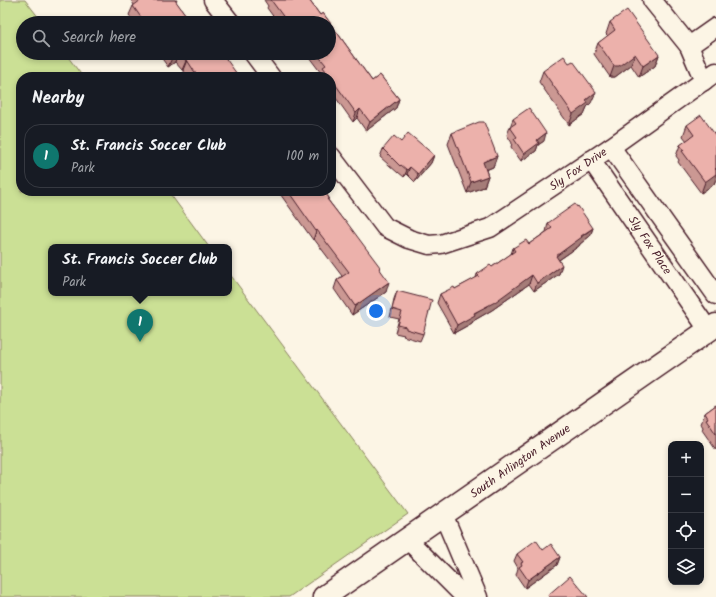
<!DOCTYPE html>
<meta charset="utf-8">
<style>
body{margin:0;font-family:Kalam,sans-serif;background:#242831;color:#f1f3f6}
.controls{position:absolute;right:12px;bottom:12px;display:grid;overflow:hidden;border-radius:8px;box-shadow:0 2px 6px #0003}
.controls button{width:36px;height:36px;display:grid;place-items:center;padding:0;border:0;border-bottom:1px solid #363941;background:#171b24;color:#f1f3f6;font:20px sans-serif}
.you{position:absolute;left:376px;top:311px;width:14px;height:14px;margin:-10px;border:3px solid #fff;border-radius:50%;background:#1a73e8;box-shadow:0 0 0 6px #1a73e833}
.badge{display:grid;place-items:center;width:26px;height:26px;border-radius:50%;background:#0f766e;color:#fff;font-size:13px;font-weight:700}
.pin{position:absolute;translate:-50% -33px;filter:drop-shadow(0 1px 2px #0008)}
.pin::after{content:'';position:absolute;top:21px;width:14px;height:12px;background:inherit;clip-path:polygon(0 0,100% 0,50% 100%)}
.popup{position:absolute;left:48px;top:244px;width:184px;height:52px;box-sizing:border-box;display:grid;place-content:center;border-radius:8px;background:#171b24;filter:drop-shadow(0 1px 3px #0005);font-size:13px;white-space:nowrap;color:#9ea1a6}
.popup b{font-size:15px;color:#f1f3f6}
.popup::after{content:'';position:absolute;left:50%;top:100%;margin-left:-8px;border:8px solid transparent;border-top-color:#171b24}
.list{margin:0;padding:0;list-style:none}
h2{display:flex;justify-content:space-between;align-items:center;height:52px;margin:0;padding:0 16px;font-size:17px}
h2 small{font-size:13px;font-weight:400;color:#9ea1a6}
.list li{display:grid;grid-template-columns:26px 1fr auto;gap:12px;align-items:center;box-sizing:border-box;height:64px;margin:0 8px 8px;padding:0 8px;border:1px solid #363941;border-radius:16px}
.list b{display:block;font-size:15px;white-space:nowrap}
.list p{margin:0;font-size:13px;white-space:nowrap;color:#9ea1a6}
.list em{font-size:13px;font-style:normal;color:#9ea1a6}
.icon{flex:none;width:22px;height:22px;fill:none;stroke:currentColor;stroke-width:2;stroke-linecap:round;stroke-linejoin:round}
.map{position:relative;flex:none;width:716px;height:597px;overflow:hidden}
.search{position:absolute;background:#171b24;box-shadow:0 2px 6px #0003;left:16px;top:16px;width:320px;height:44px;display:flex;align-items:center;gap:10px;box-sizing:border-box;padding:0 14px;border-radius:22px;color:#9ea1a6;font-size:15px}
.panel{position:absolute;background:#171b24;box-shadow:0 2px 6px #0003;left:16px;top:72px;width:320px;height:124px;border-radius:16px}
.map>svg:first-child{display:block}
.green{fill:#cbe095;stroke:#8a8060}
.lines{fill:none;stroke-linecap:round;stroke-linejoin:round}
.street-casing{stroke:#4a1f2b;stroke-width:21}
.secondary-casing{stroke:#4a1f2b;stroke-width:25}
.street{stroke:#fcf5e5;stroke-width:18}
.secondary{stroke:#fcf5e5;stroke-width:22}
.wall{fill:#cb9893;stroke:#4a1f2b}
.shaded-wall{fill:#a57c78;stroke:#4a1f2b}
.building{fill:#ecb1ab;stroke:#4a1f2b}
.labels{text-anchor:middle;stroke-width:3;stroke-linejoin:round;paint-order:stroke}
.street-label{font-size:12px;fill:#4a1f2b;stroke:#fcf5e5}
</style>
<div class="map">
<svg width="716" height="597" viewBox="0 0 716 597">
<rect width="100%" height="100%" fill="#fcf5e5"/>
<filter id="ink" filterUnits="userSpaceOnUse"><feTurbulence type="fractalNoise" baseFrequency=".025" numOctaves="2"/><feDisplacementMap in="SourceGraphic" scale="8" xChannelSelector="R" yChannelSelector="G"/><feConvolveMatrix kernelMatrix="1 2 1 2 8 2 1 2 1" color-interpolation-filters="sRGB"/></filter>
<g filter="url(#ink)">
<!-- green -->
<polygon class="green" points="0,0 25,0 43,23 23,23 23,53 65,53 83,77 21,77 21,191 168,191 209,247 51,247 51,293 229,293 229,273 408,514 289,597 0,597"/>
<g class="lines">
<!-- street casing -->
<g class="street-casing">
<g id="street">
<polyline points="213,0 231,23"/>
<polyline points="652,0 689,46 704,81"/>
<polyline points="689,46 716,27"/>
<polyline points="253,53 271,77"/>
<polyline points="611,147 716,295"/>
<polyline points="331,156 385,227 409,239 429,245 441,244 490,228 611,147 716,72"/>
<polyline points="591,160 709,331"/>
<polyline points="443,514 478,597"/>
<polyline points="407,539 465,597"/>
</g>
</g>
<!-- secondary casing -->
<g class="secondary-casing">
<polyline id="secondary" points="324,597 716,325"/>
</g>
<!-- street -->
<use href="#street" class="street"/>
<!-- secondary -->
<use href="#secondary" class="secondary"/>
</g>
<!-- wall -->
<g class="wall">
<polygon points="131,0 177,0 176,2 188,18 198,23 135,23 129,15 133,6 134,5"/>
<polygon points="264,0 309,0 320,15 323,13 372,81 380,75 399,99 396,108 366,131 357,118 353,122 331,91 331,77 321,77 320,76 321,73 306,53 329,53 329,23 278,23 267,8 268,6"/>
<polygon points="610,22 659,55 655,66 639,77 631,65 615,77 610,77 594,54 598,43 608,36 606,34"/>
<polygon points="158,53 211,53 239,77 188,77 183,70 182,70 175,62 168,67"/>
<polygon points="543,71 591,103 587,107 584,114 569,125 539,82"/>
<polygon points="513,119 544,141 538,145 536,151 521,161 511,147 512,143 507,135"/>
<polygon points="687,125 716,136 716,179 714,184 701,193 678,162 679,160 676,156 680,145 687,141 683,136"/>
<polygon points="452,133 497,156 493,167 486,170 488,176 484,187 467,193 448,144"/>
<polygon points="401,142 434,155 431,163 415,182 407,174 404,177 398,172 398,173 380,157 383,149"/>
<polygon points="278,191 324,191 329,198 328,200 380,269 386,292 352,315 334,289 337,280 342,276 314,239 313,240"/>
<polygon points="548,223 593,228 590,236 580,244 579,246 559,260 559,274 534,291 529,284 492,310 473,321 472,323 454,333 437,303 440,294 455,289 476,278 477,274 492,267 511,254 513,248 529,244 546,232"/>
<polygon points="397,291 423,334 420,341 403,336 404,335 395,333 399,319 390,317 394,299"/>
<polygon points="716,405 716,450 702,430 703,427 701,424 705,413"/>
<polygon points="543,550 560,557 557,565 525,588 516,575 518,568 514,561 517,554"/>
</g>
<!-- shaded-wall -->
<g class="shaded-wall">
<polygon points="178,53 175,62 168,67 172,58"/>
<polygon points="635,54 631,65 615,77 610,77 614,66"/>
<polygon points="659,55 655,66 639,77 643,66"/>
<polygon points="187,60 183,70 182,70 186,61"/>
<polygon points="596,92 591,103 587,107 584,114 569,125 573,114 586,100"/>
<polygon points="399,99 396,108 366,131 370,122"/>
<polygon points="360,109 357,118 353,122 356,113"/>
<polygon points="546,133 544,141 538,145 536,151 521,161 524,154 537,140"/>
<polygon points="434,155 431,163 415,182 418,174"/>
<polygon points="497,156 493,167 478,173 483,162"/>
<polygon points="410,167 407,174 404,177 407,170"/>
<polygon points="716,168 716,179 714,184 701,193 705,182"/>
<polygon points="488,176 484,187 467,193 471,182"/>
<polygon points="593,228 590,236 580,244 579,246 553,264 556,256"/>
<polygon points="317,230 314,239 313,240 316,231"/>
<polygon points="562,265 559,274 534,291 537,283"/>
<polygon points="532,275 529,284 492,310 473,321 472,323 454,333 457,325"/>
<polygon points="389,282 386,292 352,315 355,306"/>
<polygon points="560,557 557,565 525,588 528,580"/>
</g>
<!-- building -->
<g class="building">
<polygon points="141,0 175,0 188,18 190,17 192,20 194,18 198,23 145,23 133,6"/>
<polygon points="271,0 309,0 320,15 323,13 372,81 380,75 399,99 370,122 360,109 356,113 323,67 326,65 316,53 329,53 329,23 288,23"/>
<polygon points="627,10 659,55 643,66 635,54 619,66 614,66 598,43 615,30 610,22"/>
<polygon points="168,53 178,53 172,58"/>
<polygon points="179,53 211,53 212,54 215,53 222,53 239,77 198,77 187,60 186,61"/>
<polygon points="564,56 569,63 573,61 596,92 586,100 588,103 573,114 543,71"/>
<polygon points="529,108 546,133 537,140 539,143 524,154 514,139 517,137 510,127 516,123 513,119"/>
<polygon points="701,115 716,136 716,168 715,169 716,170 716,174 705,182 682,151 684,150 680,145 694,135 687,125"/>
<polygon points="479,122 484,122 497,156 483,162 488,176 471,182 452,133"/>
<polygon points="408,133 434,155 418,174 410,167 407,170 401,165 400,166 383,149 394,136 401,142"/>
<polygon points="288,191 324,191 329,198 327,199 344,221 345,220 365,247 380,267 379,268 389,282 355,306 337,280 349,272 317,230 316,231"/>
<polygon points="575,204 577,207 578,206 593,228 581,236 582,237 556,256 562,265 537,283 532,275 495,302 474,313 475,315 457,325 440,294 454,287 455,289 479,276 477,274 490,265 492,267 515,251 513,248 526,240 529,244 552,228 548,223"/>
<polygon points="397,291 432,300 423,334 406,329 406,327 398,325 402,312 392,309"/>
<polygon points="716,405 716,434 706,419 708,418 705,413"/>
<polygon points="536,540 543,550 551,544 560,557 528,580 519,567 522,565 521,563 523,562 517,554"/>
<polygon points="570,576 588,597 549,597 548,595"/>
</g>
</g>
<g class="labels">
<!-- street labels -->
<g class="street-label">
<text transform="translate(578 169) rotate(-34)" y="4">Sly Fox Drive</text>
<text transform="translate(650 245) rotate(56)" y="4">Sly Fox Place</text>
<text transform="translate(520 461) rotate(-35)" y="4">South Arlington Avenue</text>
</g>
</g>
</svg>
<div class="controls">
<button>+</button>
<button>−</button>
<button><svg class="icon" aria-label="locate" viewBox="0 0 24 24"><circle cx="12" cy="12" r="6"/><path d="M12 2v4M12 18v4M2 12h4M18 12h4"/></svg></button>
<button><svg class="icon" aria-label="layers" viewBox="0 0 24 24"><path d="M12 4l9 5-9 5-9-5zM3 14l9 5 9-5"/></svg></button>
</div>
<div class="you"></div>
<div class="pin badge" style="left:140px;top:342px">1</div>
<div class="popup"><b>St. Francis Soccer Club</b>Park</div>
<div class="search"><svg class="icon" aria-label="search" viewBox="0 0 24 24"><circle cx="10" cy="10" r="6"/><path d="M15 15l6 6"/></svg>Search here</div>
<section class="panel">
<h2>Nearby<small></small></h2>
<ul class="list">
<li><span class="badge">1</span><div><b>St. Francis Soccer Club</b><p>Park</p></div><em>100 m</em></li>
</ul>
</section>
</div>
